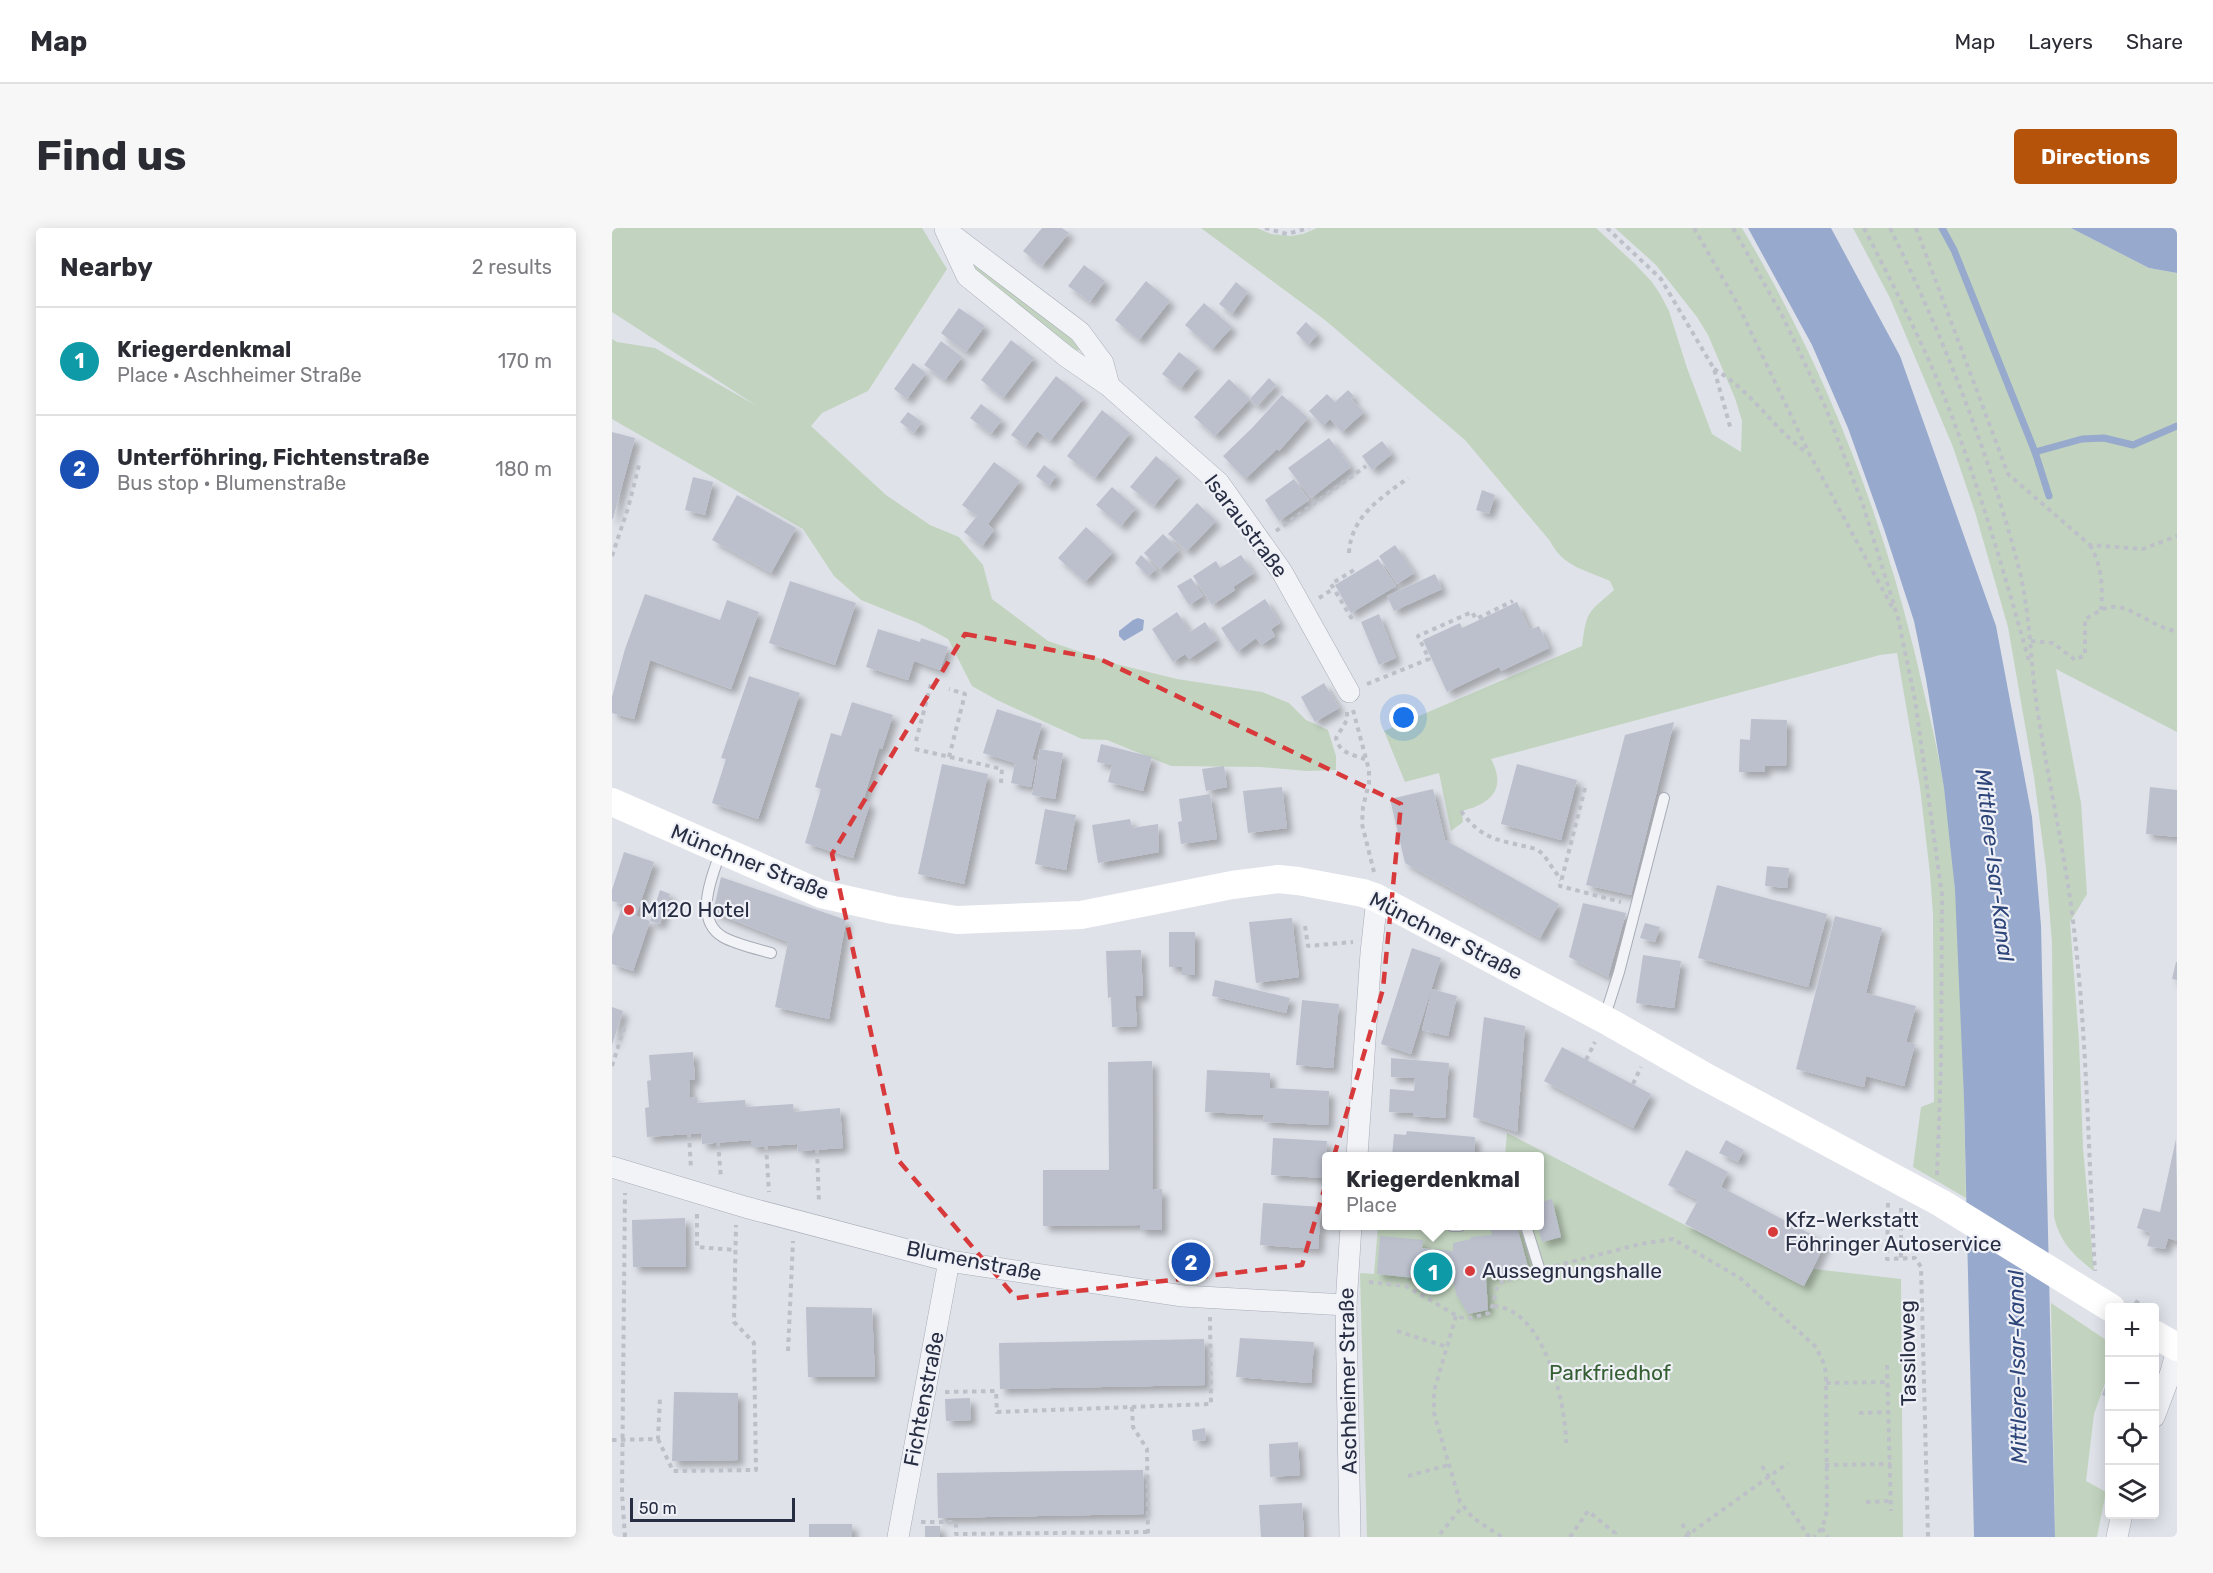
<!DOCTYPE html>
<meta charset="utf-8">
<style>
body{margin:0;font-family:Rubik,sans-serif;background:#f7f7f7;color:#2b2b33}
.controls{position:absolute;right:18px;bottom:18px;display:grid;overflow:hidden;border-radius:6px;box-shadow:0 3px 15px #0003}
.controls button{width:54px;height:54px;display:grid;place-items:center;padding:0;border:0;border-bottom:2px solid #e1e1e2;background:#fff;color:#2b2b33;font:30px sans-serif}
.scale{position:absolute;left:18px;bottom:15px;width:165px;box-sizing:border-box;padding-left:6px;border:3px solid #272d42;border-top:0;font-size:16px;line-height:21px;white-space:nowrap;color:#272d42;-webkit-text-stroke:4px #eff1f7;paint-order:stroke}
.you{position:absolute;left:792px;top:490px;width:21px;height:21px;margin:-15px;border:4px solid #fff;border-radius:50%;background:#1a73e8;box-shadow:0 0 0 9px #1a73e833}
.badge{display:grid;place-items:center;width:39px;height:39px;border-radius:50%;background:#b45309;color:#fff;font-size:20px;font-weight:700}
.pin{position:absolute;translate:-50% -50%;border:3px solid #fff;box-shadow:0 2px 6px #0006}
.popup{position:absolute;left:710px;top:924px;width:222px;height:78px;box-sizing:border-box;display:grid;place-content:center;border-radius:6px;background:#fff;filter:drop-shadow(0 2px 4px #0005);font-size:20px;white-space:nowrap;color:#7c7c81}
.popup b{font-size:22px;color:#2b2b33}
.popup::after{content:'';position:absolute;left:50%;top:100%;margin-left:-12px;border:12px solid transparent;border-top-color:#fff}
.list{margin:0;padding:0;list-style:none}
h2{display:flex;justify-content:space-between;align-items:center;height:78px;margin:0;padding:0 24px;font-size:26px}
h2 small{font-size:20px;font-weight:400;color:#7c7c81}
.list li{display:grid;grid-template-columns:39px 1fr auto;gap:18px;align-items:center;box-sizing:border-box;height:108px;padding:0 24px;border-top:2px solid #e1e1e2}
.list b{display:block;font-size:22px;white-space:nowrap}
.list p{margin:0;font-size:20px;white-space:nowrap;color:#7c7c81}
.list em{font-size:20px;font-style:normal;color:#7c7c81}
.icon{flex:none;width:33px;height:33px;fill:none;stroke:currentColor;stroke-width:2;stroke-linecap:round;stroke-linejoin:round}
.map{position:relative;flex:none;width:1565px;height:1309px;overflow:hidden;border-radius:6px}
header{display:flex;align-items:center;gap:36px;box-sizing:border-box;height:84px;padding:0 30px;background:#fff;border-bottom:2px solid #e1e1e2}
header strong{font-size:28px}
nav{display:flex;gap:33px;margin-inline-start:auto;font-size:21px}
.intro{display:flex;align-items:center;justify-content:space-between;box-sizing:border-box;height:144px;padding:0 36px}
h1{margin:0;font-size:42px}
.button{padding:15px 27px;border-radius:6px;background:#b45309;color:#fff;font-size:21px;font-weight:700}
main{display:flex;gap:36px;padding:0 36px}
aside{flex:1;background:#fff;border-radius:6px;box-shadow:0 3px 15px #0003}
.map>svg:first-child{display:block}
.green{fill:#c2d4bf}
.water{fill:#97a9cc}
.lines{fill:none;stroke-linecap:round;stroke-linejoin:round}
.stream{stroke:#97a9cc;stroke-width:7}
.building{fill:#bcc0cd;filter:url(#shadow)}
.lane-casing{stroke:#a8acb7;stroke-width:12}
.street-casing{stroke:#a8acb7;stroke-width:22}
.path{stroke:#bdc0c8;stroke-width:4;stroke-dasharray:4.5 4.5;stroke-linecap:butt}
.lane{stroke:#f2f3f7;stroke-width:10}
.street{stroke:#f2f3f7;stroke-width:21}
.secondary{stroke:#fff;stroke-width:28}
.marked{fill:none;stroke:#d83a3c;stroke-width:4.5;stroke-dasharray:12 8;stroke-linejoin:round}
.poi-dot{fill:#d83a3c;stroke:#eff1f7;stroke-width:2}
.labels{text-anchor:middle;stroke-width:4.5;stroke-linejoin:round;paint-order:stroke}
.street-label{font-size:21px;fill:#272d42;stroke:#eff1f7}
.poi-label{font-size:21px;fill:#272d42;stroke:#eff1f7;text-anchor:start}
.park-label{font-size:21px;fill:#355f33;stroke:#eff1f7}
.water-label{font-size:22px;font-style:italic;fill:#2e4579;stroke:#eff1f7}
</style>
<header>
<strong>Map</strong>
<nav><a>Map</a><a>Layers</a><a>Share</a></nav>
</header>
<div class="intro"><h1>Find us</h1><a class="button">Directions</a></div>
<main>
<aside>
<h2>Nearby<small>2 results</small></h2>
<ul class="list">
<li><span class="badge" style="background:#0f9aa8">1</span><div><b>Kriegerdenkmal</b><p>Place · Aschheimer Straße</p></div><em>170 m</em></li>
<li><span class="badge" style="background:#1a4fb4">2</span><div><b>Unterföhring, Fichtenstraße</b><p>Bus stop · Blumenstraße</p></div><em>180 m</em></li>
</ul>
</aside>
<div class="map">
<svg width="1565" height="1309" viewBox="0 0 1565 1309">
<defs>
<filter id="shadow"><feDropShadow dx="5.5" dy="5.5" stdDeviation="3" flood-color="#0004"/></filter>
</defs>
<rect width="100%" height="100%" fill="#dfe2e9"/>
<!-- green -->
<g class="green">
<polygon points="0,0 310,0 335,41 256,163 210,185 199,198 274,267 318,297 347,309 371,337 380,371 436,413 504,436 565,451 650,464 677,475 694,492 716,502 724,528 724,542 695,543 649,539 559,538 495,512 470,511 385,472 360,458 336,411 306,395 249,372 222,348 191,301 0,191 0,111 5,114 43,120 145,178 0,84"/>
<path d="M 589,0 L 645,0 L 659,6 L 679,8 L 691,6 L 705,0 L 984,0 L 1022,35 L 1040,54 L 1048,66 L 1057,83 L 1075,140 L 1100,206 L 1129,224 L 1130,193 L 1123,170 L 1096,107 L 1085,89 L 1044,37 L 1003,0 L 1130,0 C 1209,132 1267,277 1303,426 C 1313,471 1325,514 1332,560 C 1351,693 1351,835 1354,970 L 1301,939 L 1309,879 L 1322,874 L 1321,686 L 1318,646 L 1308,559 L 1285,425 L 1268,427 L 879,531 C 895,561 879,576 850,583 L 851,594 L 839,603 L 827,545 L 793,554 L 772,503 L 970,418 C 975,382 975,386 1002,362 L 998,353 C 974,342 951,339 938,313 L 853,212 L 713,92 Z"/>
<path d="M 1241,0 L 1459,0 L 1537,40 L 1565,45 L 1565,504 L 1444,441 L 1469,575 L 1475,666 L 1458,694 L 1467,813 L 1471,920 L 1482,1043 C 1462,1028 1447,1013 1442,988 L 1440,715 L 1434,640 L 1422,549 L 1396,399 L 1363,284 L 1341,219 L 1278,70 Z"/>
<polygon points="357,29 469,111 470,122 461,123 363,46"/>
<polygon points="895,905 1191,1058 1202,1041 1289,1051 1291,1309 755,1309 748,1045 762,1046 766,998 928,998 928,928 893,928"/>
<polygon points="1439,1075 1497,1114 1497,1144 1482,1186 1474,1253 1494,1264 1485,1309 1443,1309"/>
</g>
<!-- water -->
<g class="water">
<polygon points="1136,0 1219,0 1288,128 1384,398 1420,589 1429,698 1443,1309 1362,1309 1352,871 1343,662 1332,560 1314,451 1302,393 1272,301 1236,200 1200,117"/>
<polygon points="1459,0 1565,0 1565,45 1537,40"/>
<polygon points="526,390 532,392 531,402 512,413 507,408 507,403 521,392"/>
</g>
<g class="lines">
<!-- stream -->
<g class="stream">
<polyline points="1330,0 1342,22 1423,224 1437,268"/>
<polyline points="1423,224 1470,211 1492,210 1521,217 1565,198"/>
</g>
</g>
<!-- building -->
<g class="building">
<polygon points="430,0 450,0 457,5 430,38 411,23"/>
<polygon points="472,37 493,53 478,74 456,58"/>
<polygon points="534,53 558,73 527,112 503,92"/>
<polygon points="624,54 636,64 620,86 607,76"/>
<polygon points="592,75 620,99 600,121 573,97"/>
<polygon points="347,80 373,98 354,124 329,105"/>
<polygon points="694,94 706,106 696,117 684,105"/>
<polygon points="399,112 422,130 391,170 369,152"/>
<polygon points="329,113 350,129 333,152 312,137"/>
<polygon points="567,124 586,139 569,160 550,146"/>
<polygon points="301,135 314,145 295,171 282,161"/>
<polygon points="444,148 472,170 438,213 425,203 414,218 399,207"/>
<polygon points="657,150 664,157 645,178 638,171"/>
<polygon points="617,151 638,171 603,208 582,189"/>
<polygon points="736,162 742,168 739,171 752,184 730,204 718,191 711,198 697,183 715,166 723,174"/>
<polygon points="670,167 696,190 667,223 665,221 633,251 611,228 641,199"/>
<polygon points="369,176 390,192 379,206 358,190"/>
<polygon points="490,182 518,205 483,250 455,228"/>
<polygon points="296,184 310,194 302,205 288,194"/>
<polygon points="0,204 23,210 1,291 0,291"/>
<polygon points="717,210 739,239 699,270 676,240"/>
<polygon points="770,213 780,226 760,242 750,228"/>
<polygon points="544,228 567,248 542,278 518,259"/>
<polygon points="382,234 408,253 376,296 382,302 370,318 352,304 365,288 350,277"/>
<polygon points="432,237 445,247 437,258 424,248"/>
<polygon points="81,249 101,254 93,287 73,282"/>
<polygon points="682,251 697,272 667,293 653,272"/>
<polygon points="500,259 524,280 509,298 484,277"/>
<polygon points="870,262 883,267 877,286 864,282"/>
<polygon points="125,267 184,300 159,345 100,312"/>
<polygon points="585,275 604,293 575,323 556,306"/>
<polygon points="474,299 501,324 473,354 446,330"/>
<polygon points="551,306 567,322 548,341 532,325"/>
<polygon points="783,317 802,345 785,356 767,328"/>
<polygon points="529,327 544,341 536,348 523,335"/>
<polygon points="629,327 642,345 621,359 623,362 600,377 581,348 604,333 608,340"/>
<polygon points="766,331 784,358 739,385 723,357"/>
<polygon points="823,346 830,361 782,383 775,368"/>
<polygon points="579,350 591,368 577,377 565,358"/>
<polygon points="178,353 244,375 223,437 157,415"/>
<polygon points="33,366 108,392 115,372 147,384 119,461 38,432 22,491 0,485 0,469 13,421"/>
<polygon points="653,371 668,395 659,401 663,408 649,417 644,410 625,424 609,400"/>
<polygon points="905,374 918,402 927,398 937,420 889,443 887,439 835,464 811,412 848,395 850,400"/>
<polygon points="565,384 578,404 593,394 605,412 577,431 573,426 561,434 540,401"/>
<polygon points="767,386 784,430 767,437 749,394"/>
<polygon points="266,401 308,414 309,410 336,419 328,442 302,433 296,452 254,439"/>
<polygon points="137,448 188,465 146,591 100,575 114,531 109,530"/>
<polygon points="712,455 727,480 703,494 689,469"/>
<polygon points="240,474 281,487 270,521 267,520 251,573 258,575 241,630 193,615 209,561 203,559 219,505 229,508"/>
<polygon points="385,481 430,496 420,531 424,533 419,559 399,555 403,535 371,525"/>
<polygon points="1139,491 1175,492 1174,538 1153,538 1153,544 1127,544 1128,511 1138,512"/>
<polygon points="1062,494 1019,667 974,657 1013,507"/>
<polygon points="489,516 540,529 531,563 496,554 500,537 485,534"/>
<polygon points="428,521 451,525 443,571 420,567"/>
<polygon points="330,536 376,546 352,656 306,646"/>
<polygon points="905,536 965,552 949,612 889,596"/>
<polygon points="612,538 615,559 594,563 590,541"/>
<polygon points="670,559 675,600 636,605 631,563"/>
<polygon points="1538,559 1565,562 1565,609 1534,606"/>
<polygon points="821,561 833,612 947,676 928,710 793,635 778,571"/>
<polygon points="598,566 605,611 569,616 566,594 570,593 567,571"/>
<polygon points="433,581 464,587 454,642 423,636"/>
<polygon points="518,591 520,600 546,596 547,624 486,635 480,597"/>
<polygon points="12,624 42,634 24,688 38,693 21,743 0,736 0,708 11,676 0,673 0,662"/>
<polygon points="1155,638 1177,640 1175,660 1153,658"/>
<polygon points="109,649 234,692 217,791 163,779 176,714 101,684"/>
<polygon points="1105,657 1215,686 1196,759 1086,730"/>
<polygon points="48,662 58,666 48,696 38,693"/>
<polygon points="971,675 1014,685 996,749 957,729"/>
<polygon points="1223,688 1270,700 1254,765 1304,778 1294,814 1303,816 1292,858 1254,848 1252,859 1184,841"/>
<polygon points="680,690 687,749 644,755 637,694"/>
<polygon points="1033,695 1048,699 1043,714 1028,710"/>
<polygon points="557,704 583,704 583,747 570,747 570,739 557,739"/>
<polygon points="800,720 829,730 799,826 769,816"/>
<polygon points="529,722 531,768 523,768 525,798 500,799 499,769 496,770 494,723"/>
<polygon points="1031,727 1069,733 1062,780 1024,775"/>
<polygon points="1564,734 1565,734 1565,752 1560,751"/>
<polygon points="603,752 678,770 674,785 600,768"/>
<polygon points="820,761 845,768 836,808 810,802"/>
<polygon points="690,772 727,776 721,840 684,837"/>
<polygon points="0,779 11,783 0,817"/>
<polygon points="872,789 913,798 905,904 861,889"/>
<polygon points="950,819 1039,866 1021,900 932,853"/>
<polygon points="81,824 83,852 77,852 78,870 85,869 85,875 133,872 134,879 181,876 182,884 228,880 231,920 186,923 185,916 139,919 139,912 90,916 89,905 35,909 33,880 37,879 35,853 39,852 37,827"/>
<polygon points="779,830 837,835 833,890 801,888 801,885 777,884 778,861 802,863 803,850 779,849"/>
<polygon points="540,833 541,962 550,961 550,1002 528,1002 528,997 431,998 431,942 497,942 496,834"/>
<polygon points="595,842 658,845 658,860 717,863 716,897 651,894 652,887 593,884"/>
<polygon points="795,903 863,909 862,928 780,928 782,906 794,907"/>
<polygon points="661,910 715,913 713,950 659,947"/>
<polygon points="1564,911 1565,1013 1556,1010 1553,1021 1535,1018 1539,1005 1525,1000 1531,980 1548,984"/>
<polygon points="1114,912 1132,922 1126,934 1107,925"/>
<polygon points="1074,922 1116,944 1109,959 1214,1014 1192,1058 1073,996 1086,972 1056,957"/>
<polygon points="940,971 949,1009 930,1014 926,998 928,974"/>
<polygon points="651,975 709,979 706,1021 648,1017"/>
<polygon points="73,990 74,1039 21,1039 20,992"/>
<polygon points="878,998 905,998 916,1039 874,1050 876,1082 856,1086 844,1066 840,1046 804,1042 803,1050 765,1046 768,1008 811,1012 810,1020 841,1023 841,1015 859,1011 859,1009 880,1007"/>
<polygon points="194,1079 260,1080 263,1149 196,1149"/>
<polygon points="628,1110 702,1114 699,1155 624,1149"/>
<polygon points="592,1111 593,1157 388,1161 387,1115"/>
<polygon points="1497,1148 1497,1170 1490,1167"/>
<polygon points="62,1164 126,1165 126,1232 60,1233"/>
<polygon points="358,1170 359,1192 334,1193 333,1171"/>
<polygon points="593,1200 594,1212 581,1213 580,1202"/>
<polygon points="686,1214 688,1247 658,1249 657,1216"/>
<polygon points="531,1242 532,1286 326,1290 325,1245"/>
<polygon points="690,1275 692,1309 649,1309 647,1277"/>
<rect x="197" y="1296" width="43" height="13"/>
<rect x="313" y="1298" width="15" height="11"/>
</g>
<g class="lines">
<!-- lane casing -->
<g class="lane-casing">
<g id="lane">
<path d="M 109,623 C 100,648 81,691 111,709 C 123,716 145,721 159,725"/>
<polyline points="992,791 1007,744 1052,570"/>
<polyline points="840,998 848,998"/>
<polyline points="914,998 928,1043"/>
</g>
</g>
<!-- street casing -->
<g class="street-casing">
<g id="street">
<polyline points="333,1 355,48 455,129 497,158 607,255 670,344 737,464"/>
<polyline points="335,3 468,104 491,135 497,158"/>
<polyline points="745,928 759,725 765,670"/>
<polyline points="0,939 133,979 337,1033 571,1068 734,1077"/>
<polyline points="1542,1189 1559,1144 1565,1121"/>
<polyline points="286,1309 337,1033"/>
<polyline points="738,1309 734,1077 739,998"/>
<polyline points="1505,1309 1510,1286"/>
</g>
</g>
<!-- path -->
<g class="path">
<polyline points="653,0 675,6 697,0"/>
<polyline points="995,0 1049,51 1102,141 1119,202"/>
<polyline points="1082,0 1125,75 1197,225 1280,379"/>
<polyline points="1121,0 1171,89 1213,178 1251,277 1286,390 1303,472 1330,667 1329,840 1325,947"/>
<path d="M 1252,0 C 1280,55 1309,111 1332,168 C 1366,254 1392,344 1417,433"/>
<path d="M 1278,0 C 1330,106 1376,222 1406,337 C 1419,386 1418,436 1426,486 C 1436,550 1450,613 1459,677 C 1475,796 1476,922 1483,1043"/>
<polyline points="1304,0 1396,246 1478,317 1531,321 1565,308"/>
<path d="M 1102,141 C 1139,162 1160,199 1194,224"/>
<polyline points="664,303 754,238"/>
<path d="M 1478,317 C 1490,338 1491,359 1489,382"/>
<path d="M 737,325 C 739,288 769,270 796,250"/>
<polyline points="0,328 16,280 27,237"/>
<polyline points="707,370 721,361"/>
<polyline points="740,391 719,356 742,342"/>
<path d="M 1419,413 L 1441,415 L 1463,432 L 1473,427 L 1473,391 C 1481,387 1490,380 1499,379 C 1518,376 1543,401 1565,403"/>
<polyline points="755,456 817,431 806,408 860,384 864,391 901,373"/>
<polyline points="741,482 757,542 757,555 751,579 750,596 762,644"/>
<path d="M 735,484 L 735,492 L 724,510 C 727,525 741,527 753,531"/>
<polyline points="304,513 320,452"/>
<polyline points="303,521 390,541 389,555"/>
<polyline points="337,529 353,466 337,461"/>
<polyline points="973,560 948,658 1009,674"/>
<path d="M 849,583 C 871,614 890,612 924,621 L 931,626 L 949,652"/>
<polyline points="693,698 696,718 741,714"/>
<polyline points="974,832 983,814"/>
<polyline points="0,838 13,797"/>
<polyline points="1021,856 1029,839"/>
<polyline points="77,906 79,941"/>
<polyline points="106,915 109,950"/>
<polyline points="154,918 157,964"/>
<polyline points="205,922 207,975"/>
<polyline points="1276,975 1275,1031 1303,1030 1309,1039 1316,1309"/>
<polyline points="1289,980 1289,1030"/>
<polyline points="85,986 85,1019 123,1022"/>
<polyline points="943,1038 1028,1016 1061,1011 1128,1050 1204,1119 1212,1136 1214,1145 1215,1283 1210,1300 1202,1309"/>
<path d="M 757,1054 L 794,1058 L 847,1089 L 855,1091 L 877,1085 C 883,1076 882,1065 887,1055 L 913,1046"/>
<polyline points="1523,1073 1535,1080"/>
<path d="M 882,1078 C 932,1081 954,1175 954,1215"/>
<polyline points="844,1088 822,1163 822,1185 848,1274 861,1290 890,1309"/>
<polyline points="785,1103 835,1119"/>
<polyline points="176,1123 181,1013"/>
<polyline points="1275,1137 1279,1283"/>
<polyline points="1214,1155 1276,1154"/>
<polyline points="333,1164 384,1163 385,1184 599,1176 598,1089"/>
<polyline points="520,1179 521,1199 535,1221 536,1309"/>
<polyline points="1247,1185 1277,1184"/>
<polyline points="46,1211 61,1243 144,1242 142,1115 122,1094 124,997"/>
<polyline points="0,1212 46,1211 48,1169"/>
<polyline points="1213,1237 1279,1236"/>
<polyline points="1150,1238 1197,1309"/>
<polyline points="796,1248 836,1237"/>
<polyline points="1254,1274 1279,1273"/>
<polyline points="309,1294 344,1294 344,1306 536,1304"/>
<polyline points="1070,1296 1079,1309"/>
<polyline points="1210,1300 1216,1309"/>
<polyline points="828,1306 850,1279"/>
<polyline points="13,1309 10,1265 13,965"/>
<polyline points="958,1309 976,1283 1003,1305 1000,1309"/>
<polyline points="1073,1309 1176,1235"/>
</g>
<!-- lane -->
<use href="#lane" class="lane"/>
<!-- street -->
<use href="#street" class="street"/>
<!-- secondary -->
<g class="secondary">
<polyline points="0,574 209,666 281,682 345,692 469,687 620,657 666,651 686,653 751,665 765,670 999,795 1092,848 1329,975 1499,1080"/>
<polyline points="1542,1106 1565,1119"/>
</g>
</g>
<!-- marked area -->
<path class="marked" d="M 353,406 L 488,431 L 789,576 L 771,761 L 690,1037 L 404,1070 L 287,933 L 220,626 Z"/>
<!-- markers -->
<g class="poi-dot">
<circle cx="17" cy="682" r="6"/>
<circle cx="1161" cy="1004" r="6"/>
<circle cx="858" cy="1043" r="6"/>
</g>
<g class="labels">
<!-- street labels -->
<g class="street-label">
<text transform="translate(634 298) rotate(53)" y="7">Isaraustraße</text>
<text transform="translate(138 634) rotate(22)" y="7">Münchner Straße</text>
<text transform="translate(834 708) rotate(27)" y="7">Münchner Straße</text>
<text transform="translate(362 1033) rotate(11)" y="7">Blumenstraße</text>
<text transform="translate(1296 1125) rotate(-91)" y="7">Tassiloweg</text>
<text transform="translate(736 1153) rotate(-91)" y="7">Aschheimer Straße</text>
<text transform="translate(312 1171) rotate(-79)" y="7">Fichtenstraße</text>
</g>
<!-- poi labels -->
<g class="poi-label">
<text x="29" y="689">M120 Hotel</text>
<text x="1173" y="999">Kfz-Werkstatt<tspan x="1173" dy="24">Föhringer Autoservice</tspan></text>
<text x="870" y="1050">Aussegnungshalle</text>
</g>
<!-- park labels -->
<g class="park-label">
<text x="998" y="1152">Parkfriedhof</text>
</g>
<!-- water labels -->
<g class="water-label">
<text transform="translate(1383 637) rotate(83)" y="8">Mittlere-Isar-Kanal</text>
<text transform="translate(1405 1139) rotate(-91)" y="8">Mittlere-Isar-Kanal</text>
</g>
</g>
</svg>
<div class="controls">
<button>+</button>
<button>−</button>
<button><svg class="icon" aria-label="locate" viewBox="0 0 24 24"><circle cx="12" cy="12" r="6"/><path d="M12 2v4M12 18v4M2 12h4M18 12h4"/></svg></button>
<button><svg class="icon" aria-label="layers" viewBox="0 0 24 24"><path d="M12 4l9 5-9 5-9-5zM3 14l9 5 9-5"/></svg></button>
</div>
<div class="scale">50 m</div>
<div class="you"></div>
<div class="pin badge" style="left:821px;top:1044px;background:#0f9aa8">1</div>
<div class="popup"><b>Kriegerdenkmal</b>Place</div>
<div class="pin badge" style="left:579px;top:1034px;background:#1a4fb4">2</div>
</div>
</main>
